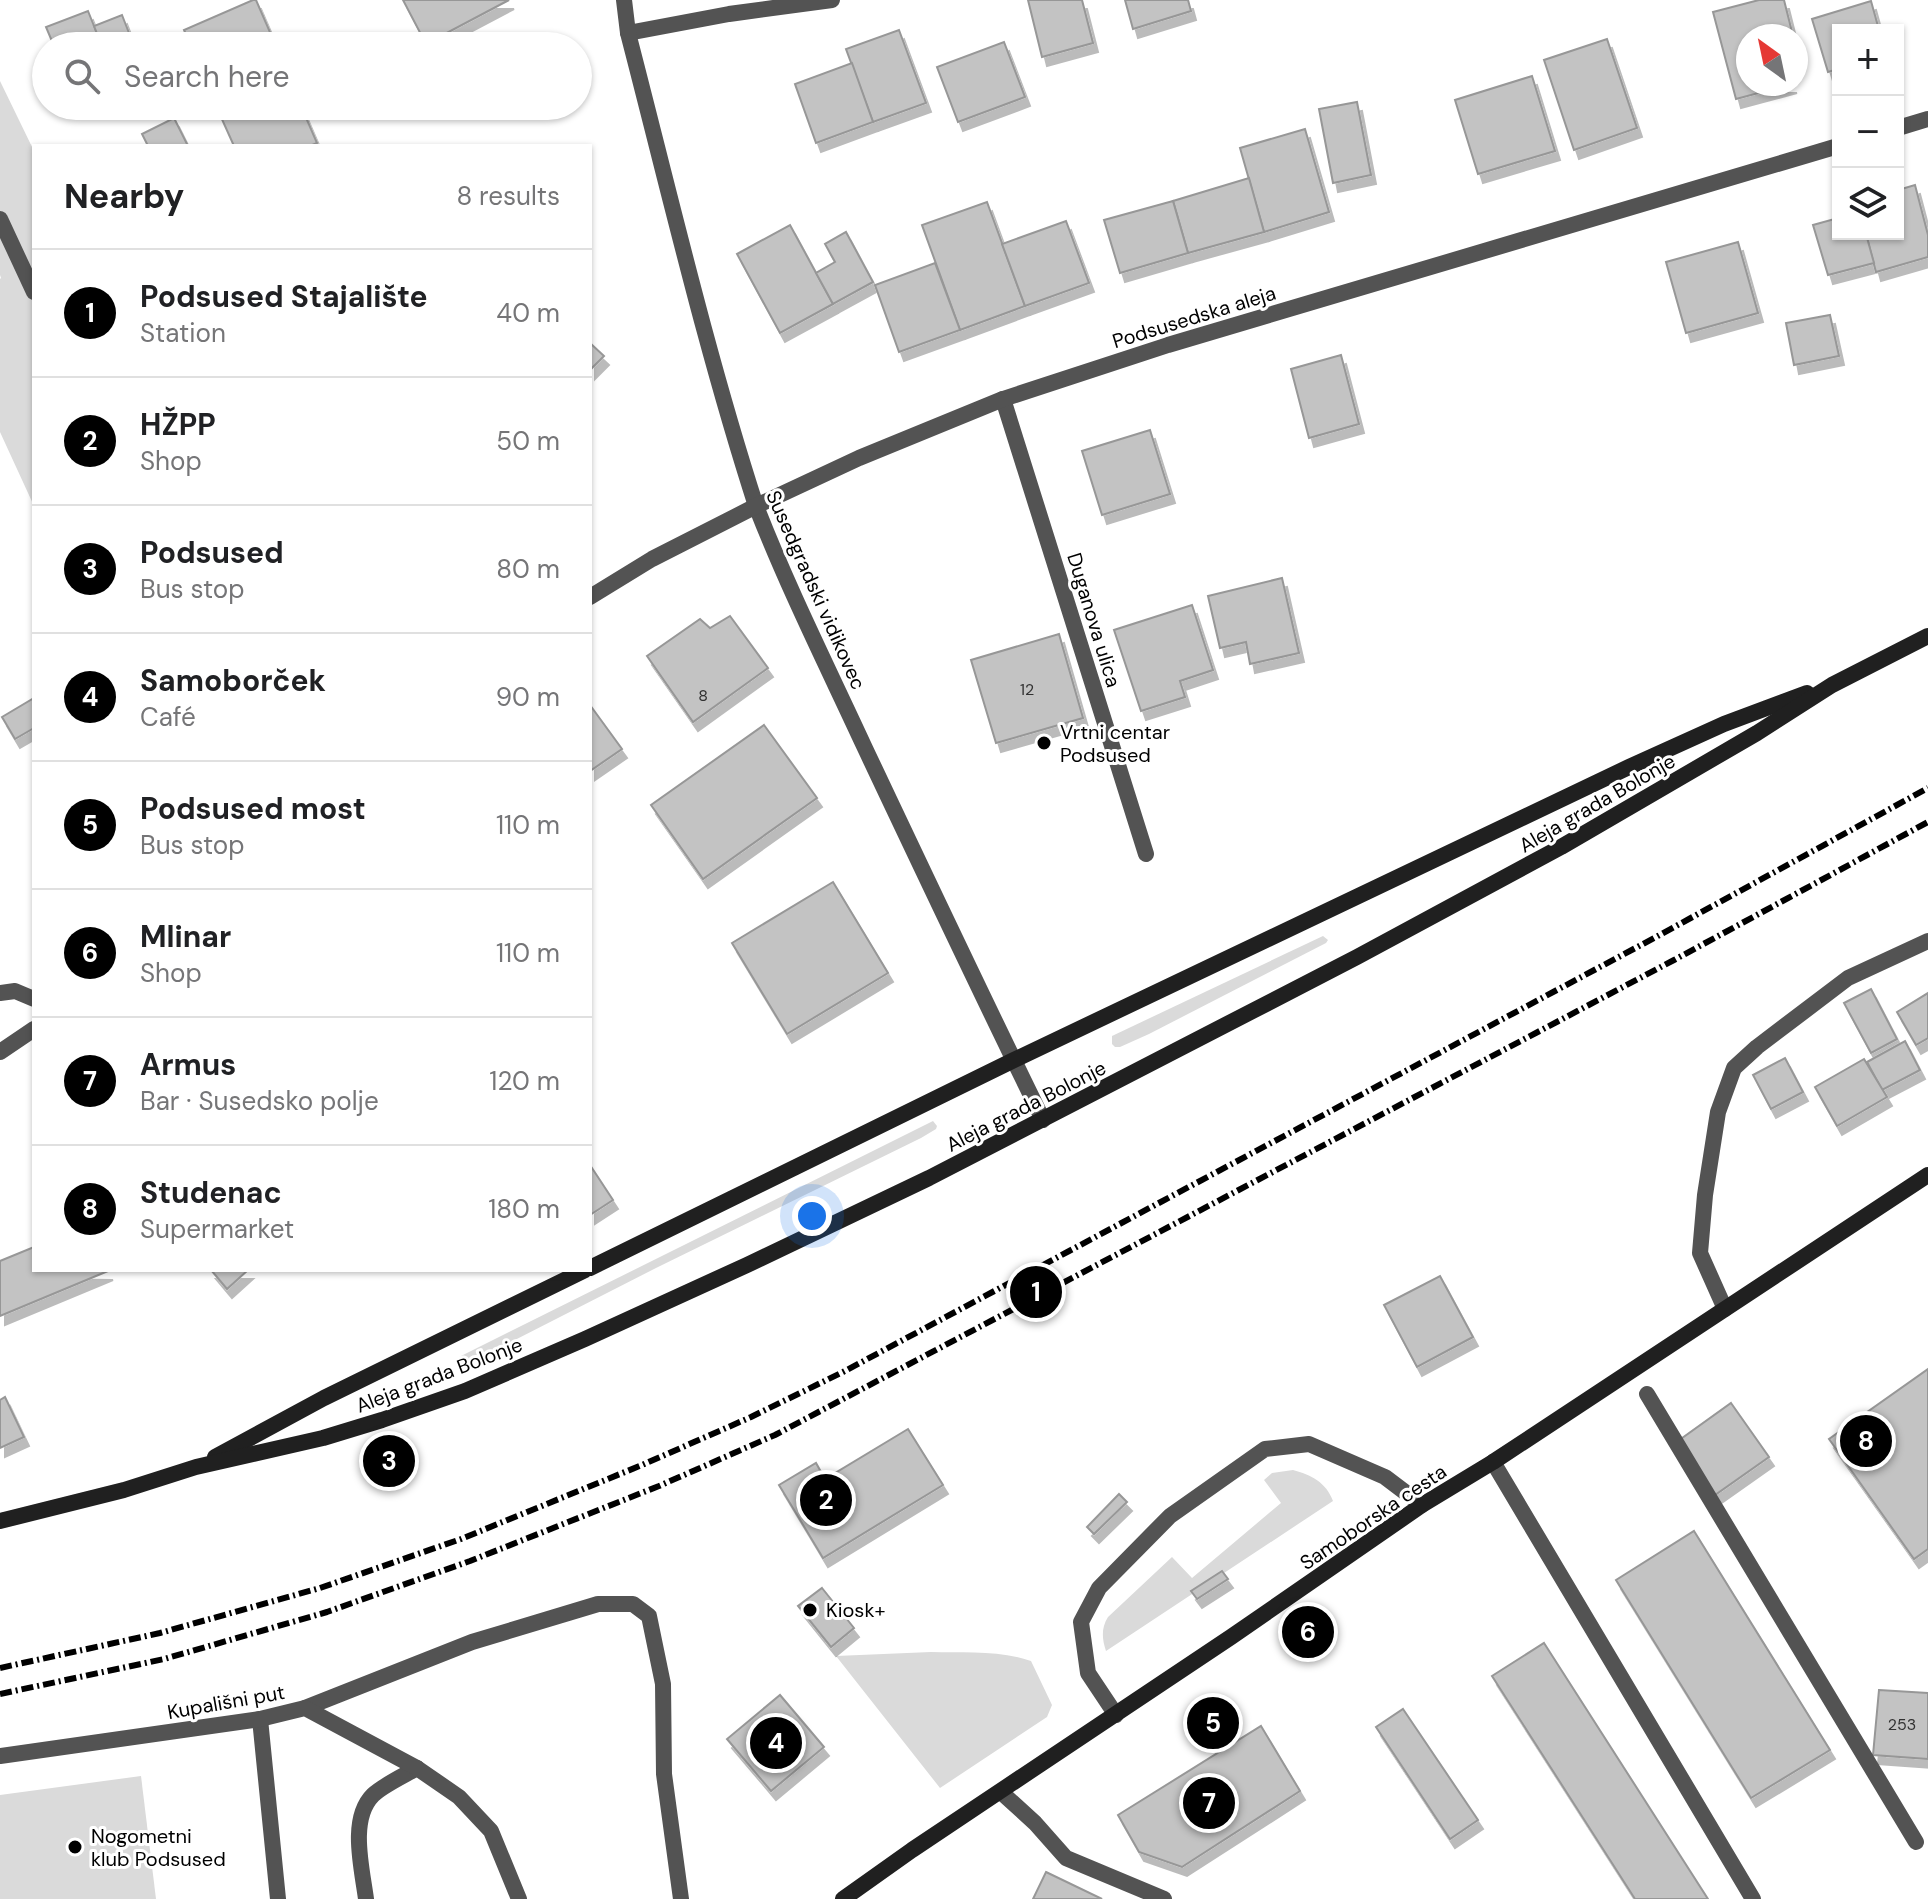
<!DOCTYPE html>
<meta charset="utf-8">
<style>
body{margin:0;font-family:"DM Sans",sans-serif;background:#f2f2f2;color:#202124}
.controls{position:absolute;right:24px;top:24px;display:grid;overflow:hidden;border-radius:0px;box-shadow:0 2px 6px #0004}
.controls button{width:72px;height:72px;display:grid;place-items:center;padding:0;border:0;border-bottom:2px solid #e0e0e0;background:#fff;color:#202124;font:40px sans-serif}
.compass{position:absolute;left:1736px;top:24px;width:72px;height:72px;border-radius:50%;background:#fff;box-shadow:0 2px 6px #0004;rotate:327deg}
.you{position:absolute;left:812px;top:1216px;width:28px;height:28px;margin:-20px;border:6px solid #fff;border-radius:50%;background:#1a73e8;box-shadow:0 0 0 12px #1a73e833}
.badge{display:grid;place-items:center;width:52px;height:52px;border-radius:50%;background:#000;color:#fff;font-size:26px;font-weight:700}
.pin{position:absolute;translate:-50% -50%;border:4px solid #fff;box-shadow:0 2px 8px #0006}
.list{margin:0;padding:0;list-style:none}
h2{display:flex;justify-content:space-between;align-items:center;height:104px;margin:0;padding:0 32px;font-size:34px}
h2 small{font-size:26px;font-weight:400;color:#757577}
.list li{display:grid;grid-template-columns:52px 1fr auto;gap:24px;align-items:center;box-sizing:border-box;height:128px;padding:0 32px;border-top:2px solid #e0e0e0}
.list b{display:block;font-size:30px;white-space:nowrap}
.list p{margin:0;font-size:26px;white-space:nowrap;color:#757577}
.list em{font-size:26px;font-style:normal;color:#757577}
.icon{flex:none;width:44px;height:44px;fill:none;stroke:currentColor;stroke-width:2;stroke-linecap:round;stroke-linejoin:round}
.map{position:relative;flex:none;width:1928px;height:1899px;overflow:hidden}
.search{position:absolute;background:#fff;box-shadow:0 2px 6px #0004;left:32px;top:32px;width:560px;height:88px;display:flex;align-items:center;gap:20px;box-sizing:border-box;padding:0 28px;border-radius:44px;color:#757577;font-size:30px}
.panel{position:absolute;background:#fff;box-shadow:0 2px 6px #0004;left:32px;top:144px;width:560px;height:1128px;border-radius:0px}
.map>svg:first-child{display:block}
.green{fill:#dadada}
.building{fill:#c3c3c3;stroke:#979797;stroke-width:2;filter:url(#shadow)}
.lines{fill:none;stroke-linecap:round;stroke-linejoin:round}
.service{stroke:#535353;stroke-width:16}
.minor{stroke:#535353;stroke-width:16}
.tertiary{stroke:#535353;stroke-width:16}
.secondary{stroke:#202020;stroke-width:16}
.rail{stroke:#000;stroke-width:6;stroke-dasharray:12 4 2 4;stroke-linecap:butt}
.poi-dot{fill:#000;stroke:#fff;stroke-width:3}
.labels{text-anchor:middle;stroke-width:6;stroke-linejoin:round;paint-order:stroke}
.number-label{font-size:16px;fill:#313131}
.street-label{font-size:20px;fill:#000;stroke:#fff}
.poi-label{font-size:20px;fill:#000;stroke:#fff;text-anchor:start}
</style>
<div class="map">
<svg width="1928" height="1899" viewBox="0 0 1928 1899">
<defs>
<filter id="shadow"><feDropShadow dx="5" dy="9" stdDeviation="0" flood-color="#0004"/></filter>
</defs>
<rect width="100%" height="100%" fill="#fff"/>
<!-- green -->
<g class="green">
<polygon points="0,81 34,151 34,506 0,432 0,279 1,278 0,275"/>
<polygon points="1323,936 1328,940 1326,943 1149,1034 1120,1047 1115,1047 1112,1044 1112,1036"/>
<polygon points="933,1121 937,1126 936,1129 921,1138 656,1268 460,1368 455,1359"/>
<path d="M 1293,1470 C 1311,1475 1326,1482 1333,1501 L 1106,1651 C 1102,1639 1101,1628 1108,1617 L 1172,1557 L 1192,1578 L 1281,1503 L 1264,1480 L 1272,1473 Z"/>
<path d="M 931,1652 C 963,1653 1000,1650 1031,1661 L 1052,1705 L 1047,1717 L 940,1788 L 836,1656 Z"/>
<polygon points="141,1776 156,1899 0,1899 0,1795"/>
</g>
<!-- building -->
<g class="building">
<polygon points="253,0 256,0 276,46 191,46 184,30"/>
<polygon points="403,0 509,0 426,44"/>
<polygon points="1028,0 1082,0 1093,43 1042,57"/>
<polygon points="1125,0 1188,0 1191,11 1133,29"/>
<polygon points="1759,0 1784,0 1793,36 1748,36 1748,84 1792,84 1736,99 1713,12"/>
<polygon points="1871,1 1879,30 1838,30 1838,69 1828,72 1812,19"/>
<polygon points="88,11 102,46 54,46 46,27"/>
<polygon points="122,15 134,46 102,46 94,26"/>
<polygon points="899,30 926,103 873,122 846,49"/>
<polygon points="1607,39 1637,128 1574,150 1544,60"/>
<polygon points="1004,42 1025,97 958,122 937,67"/>
<polygon points="852,63 873,122 816,143 795,84"/>
<polygon points="1532,76 1555,151 1478,174 1455,100"/>
<polygon points="1357,102 1371,175 1333,183 1319,109"/>
<polygon points="216,106 301,106 317,143 310,146 234,146"/>
<polygon points="174,118 188,146 148,146 142,134"/>
<polygon points="1305,129 1329,212 1264,232 1240,148"/>
<polygon points="1249,178 1264,232 1188,253 1173,201"/>
<polygon points="1915,185 1928,235 1928,257 1876,272 1866,234 1898,234 1898,190"/>
<polygon points="1173,201 1188,253 1120,273 1104,220"/>
<polygon points="987,202 1025,306 960,330 922,225"/>
<polygon points="1838,218 1838,234 1866,234 1874,263 1828,275 1813,225"/>
<polygon points="1066,221 1089,283 1025,306 1002,244"/>
<polygon points="790,225 833,304 780,333 737,254"/>
<polygon points="846,232 873,282 833,304 816,273 835,262 825,244"/>
<polygon points="1738,242 1758,313 1686,333 1666,262"/>
<polygon points="935,263 960,330 899,352 875,285"/>
<polygon points="1830,315 1839,356 1794,365 1786,323"/>
<polygon points="590,343 604,356 590,370"/>
<polygon points="1341,355 1359,424 1309,438 1291,369"/>
<polygon points="1150,430 1170,494 1102,515 1082,451"/>
<polygon points="1282,578 1299,653 1250,664 1246,642 1220,648 1208,596"/>
<polygon points="1192,605 1213,670 1180,681 1185,697 1141,711 1114,630"/>
<polygon points="730,616 768,668 693,722 647,656 700,619 710,628"/>
<polygon points="1059,634 1083,718 996,743 971,660"/>
<polygon points="34,698 34,728 15,739 2,717"/>
<polygon points="590,705 622,749 590,771"/>
<polygon points="764,725 817,798 703,879 651,805"/>
<polygon points="833,882 888,973 787,1034 732,943"/>
<polygon points="1871,989 1897,1039 1871,1053 1844,1003"/>
<polygon points="1928,993 1928,1038 1916,1045 1897,1012"/>
<polygon points="1905,1041 1920,1070 1882,1090 1867,1062"/>
<polygon points="1785,1058 1803,1092 1771,1109 1753,1075"/>
<polygon points="1864,1059 1887,1097 1837,1126 1815,1087"/>
<polygon points="590,1165 613,1200 590,1215"/>
<polygon points="34,1247 34,1270 108,1271 0,1316 0,1261"/>
<polygon points="211,1270 248,1270 227,1289"/>
<polygon points="1440,1276 1473,1337 1417,1367 1384,1305"/>
<polygon points="1928,1369 1928,1549 1914,1559 1829,1439"/>
<polygon points="5,1397 24,1437 0,1448 0,1400"/>
<polygon points="1731,1403 1769,1457 1715,1495 1678,1441"/>
<polygon points="908,1429 943,1485 823,1558 779,1485 816,1463 825,1479"/>
<polygon points="1119,1494 1127,1502 1094,1534 1087,1527"/>
<polygon points="1694,1531 1830,1750 1751,1798 1616,1580"/>
<polygon points="1222,1571 1228,1579 1197,1599 1191,1591"/>
<polygon points="822,1588 854,1628 831,1647 798,1606"/>
<polygon points="1544,1643 1708,1899 1635,1899 1492,1676"/>
<polygon points="1879,1690 1928,1693 1928,1759 1873,1755"/>
<polygon points="780,1695 824,1747 771,1791 727,1739"/>
<polygon points="1403,1709 1478,1820 1450,1839 1376,1727"/>
<polygon points="1261,1726 1300,1791 1182,1867 1139,1852 1118,1815"/>
<polygon points="1046,1872 1102,1899 1033,1899"/>
</g>
<g class="lines">
<!-- service -->
<g class="service">
<polyline points="0,219 34,292"/>
<polyline points="0,993 15,991 34,999"/>
<polyline points="1725,1309 1700,1253 1705,1195 1718,1112 1734,1068 1757,1047 1848,978 1928,941"/>
<polyline points="1647,1394 1916,1842"/>
<polyline points="1493,1462 1753,1899"/>
<polyline points="305,1708 472,1642 598,1604 633,1604 649,1616 663,1684 664,1774 681,1899"/>
<polyline points="1116,1715 1088,1673 1081,1622 1099,1588 1170,1516 1265,1449 1309,1444 1385,1477 1422,1505"/>
<polyline points="260,1719 278,1899"/>
<path d="M 366,1899 C 362,1868 349,1819 373,1795 C 382,1786 405,1775 417,1768"/>
</g>
<!-- minor -->
<g class="minor">
<polyline points="628,33 729,14 832,0"/>
<polyline points="1003,399 1146,854"/>
<path d="M 756,506 C 788,588 827,666 864,746 C 923,871 982,996 1043,1120"/>
<polyline points="0,1756 260,1719 305,1708 417,1768 459,1797 491,1831 519,1899"/>
<polyline points="1001,1792 1035,1823 1066,1858 1164,1899"/>
</g>
<!-- tertiary -->
<g class="tertiary">
<path d="M 624,0 L 628,33 C 669,191 706,351 756,506"/>
<polyline points="1898,128 1928,119"/>
<polyline points="590,597 652,559 756,506 859,458 1003,399 1168,345 1838,146"/>
<polyline points="0,1052 34,1029"/>
</g>
<!-- secondary -->
<g class="secondary">
<polyline points="590,1268 1014,1060 1629,767 1724,724 1807,693"/>
<polyline points="215,1457 324,1398 585,1270"/>
<polyline points="0,1521 124,1490 196,1467 323,1438 382,1420 465,1391 585,1339 747,1265 929,1178 1357,957 1561,847 1757,733 1832,685 1928,636"/>
<polyline points="843,1899 912,1850 1231,1637 1422,1505 1493,1462 1928,1175"/>
</g>
<!-- rail -->
<g class="rail">
<polyline points="0,1668 160,1633 320,1588 461,1539 642,1465 751,1417 843,1372 1656,937 1928,788"/>
<polyline points="0,1694 164,1659 327,1612 470,1561 659,1486 775,1435 1674,960 1928,822"/>
</g>
</g>
<!-- markers -->
<g class="poi-dot">
<circle cx="1044" cy="743" r="8"/>
<circle cx="810" cy="1610" r="8"/>
<circle cx="75" cy="1847" r="8"/>
</g>
<g class="labels">
<!-- number labels -->
<g class="number-label">
<text x="1027" y="695">12</text>
<text x="703" y="701">8</text>
<text x="1902" y="1730">253</text>
</g>
<!-- street labels -->
<g class="street-label">
<text transform="translate(1194 317) rotate(-17)" y="7">Podsusedska aleja</text>
<text transform="translate(816 590) rotate(66)" y="7">Susedgradski vidikovec</text>
<text transform="translate(1094 620) rotate(73)" y="7">Duganova ulica</text>
<text transform="translate(1597 803) rotate(-30)" y="7">Aleja grada Bolonje</text>
<text transform="translate(1026 1106) rotate(-27)" y="7">Aleja grada Bolonje</text>
<text transform="translate(439 1375) rotate(-21)" y="7">Aleja grada Bolonje</text>
<text transform="translate(1373 1517) rotate(-34)" y="7">Samoborska cesta</text>
<text transform="translate(226 1702) rotate(-10)" y="7">Kupališni put</text>
</g>
<!-- poi labels -->
<g class="poi-label">
<text x="1060" y="739">Vrtni centar<tspan x="1060" dy="23">Podsused</tspan></text>
<text x="826" y="1617">Kiosk+</text>
<text x="91" y="1843">Nogometni<tspan x="91" dy="23">klub Podsused</tspan></text>
</g>
</g>
</svg>
<div class="controls">
<button>+</button>
<button>−</button>
<button><svg class="icon" aria-label="layers" viewBox="0 0 24 24"><path d="M12 4l9 5-9 5-9-5zM3 14l9 5 9-5"/></svg></button>
</div>
<svg class="compass" viewBox="-18 -18 36 36"><path d="M0-13l5 13h-10z" fill="#e53935"/><path d="M0 13l5-13h-10z" fill="#757577"/></svg>
<div class="you"></div>
<div class="pin badge" style="left:1036px;top:1292px">1</div>
<div class="pin badge" style="left:826px;top:1500px">2</div>
<div class="pin badge" style="left:389px;top:1461px">3</div>
<div class="pin badge" style="left:776px;top:1743px">4</div>
<div class="pin badge" style="left:1213px;top:1723px">5</div>
<div class="pin badge" style="left:1308px;top:1632px">6</div>
<div class="pin badge" style="left:1209px;top:1803px">7</div>
<div class="pin badge" style="left:1866px;top:1441px">8</div>
<div class="search"><svg class="icon" aria-label="search" viewBox="0 0 24 24"><circle cx="10" cy="10" r="6"/><path d="M15 15l6 6"/></svg>Search here</div>
<section class="panel">
<h2>Nearby<small>8 results</small></h2>
<ul class="list">
<li><span class="badge">1</span><div><b>Podsused Stajalište</b><p>Station</p></div><em>40 m</em></li>
<li><span class="badge">2</span><div><b>HŽPP</b><p>Shop</p></div><em>50 m</em></li>
<li><span class="badge">3</span><div><b>Podsused</b><p>Bus stop</p></div><em>80 m</em></li>
<li><span class="badge">4</span><div><b>Samoborček</b><p>Café</p></div><em>90 m</em></li>
<li><span class="badge">5</span><div><b>Podsused most</b><p>Bus stop</p></div><em>110 m</em></li>
<li><span class="badge">6</span><div><b>Mlinar</b><p>Shop</p></div><em>110 m</em></li>
<li><span class="badge">7</span><div><b>Armus</b><p>Bar · Susedsko polje</p></div><em>120 m</em></li>
<li><span class="badge">8</span><div><b>Studenac</b><p>Supermarket</p></div><em>180 m</em></li>
</ul>
</section>
</div>
